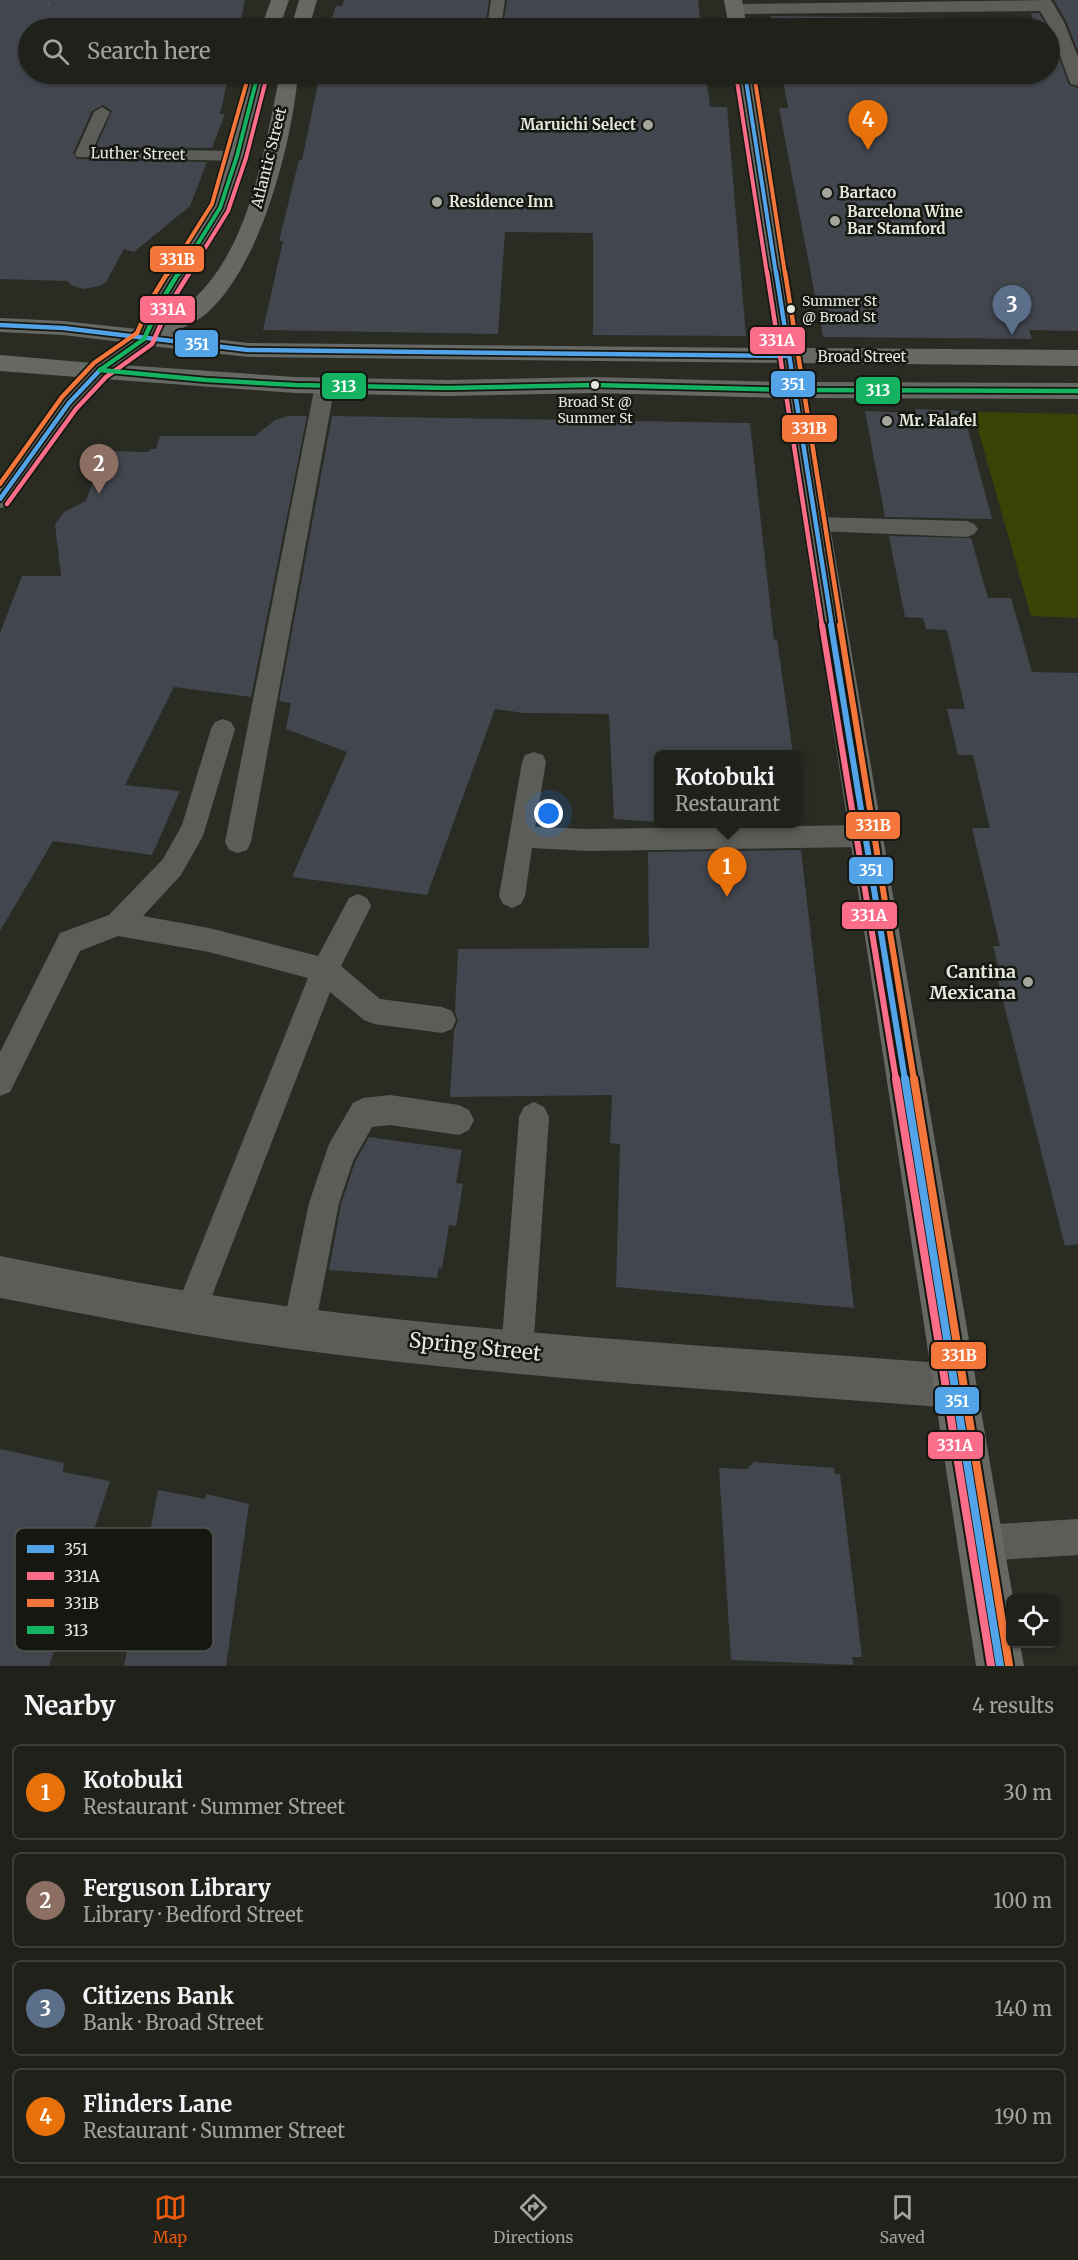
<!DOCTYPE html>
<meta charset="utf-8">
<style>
body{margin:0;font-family:Merriweather,serif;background:#2d2e27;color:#f1f3f6}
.controls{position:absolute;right:18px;bottom:18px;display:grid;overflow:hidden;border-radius:9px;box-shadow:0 2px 4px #0004}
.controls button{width:54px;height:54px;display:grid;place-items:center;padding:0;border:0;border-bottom:2px solid #3d3e39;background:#20211a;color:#f1f3f6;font:30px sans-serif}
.you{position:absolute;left:549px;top:814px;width:21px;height:21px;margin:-15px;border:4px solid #fff;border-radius:50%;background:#1a73e8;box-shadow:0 0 0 9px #1a73e833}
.badge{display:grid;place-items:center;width:39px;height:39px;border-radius:50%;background:#ea580c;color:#fff;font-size:20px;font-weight:700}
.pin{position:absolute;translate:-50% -50px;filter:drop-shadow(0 2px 3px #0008)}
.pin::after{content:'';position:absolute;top:32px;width:21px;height:18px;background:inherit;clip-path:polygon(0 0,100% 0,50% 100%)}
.popup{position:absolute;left:654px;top:750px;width:147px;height:78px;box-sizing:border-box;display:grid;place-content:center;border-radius:9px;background:#20211a;filter:drop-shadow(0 2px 4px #0005);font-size:20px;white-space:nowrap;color:#a2a3a2}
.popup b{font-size:22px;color:#f1f3f6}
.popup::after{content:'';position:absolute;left:50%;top:100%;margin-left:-12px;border:12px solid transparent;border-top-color:#20211a}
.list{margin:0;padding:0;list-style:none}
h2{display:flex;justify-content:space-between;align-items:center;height:78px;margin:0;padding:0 24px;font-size:26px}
h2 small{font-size:20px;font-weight:400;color:#a2a3a2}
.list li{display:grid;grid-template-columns:39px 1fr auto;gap:18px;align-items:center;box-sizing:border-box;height:96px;margin:0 12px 12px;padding:0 12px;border:2px solid #3d3e39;border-radius:9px}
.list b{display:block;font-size:22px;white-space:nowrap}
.list p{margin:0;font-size:20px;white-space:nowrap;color:#a2a3a2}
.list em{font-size:20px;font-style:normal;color:#a2a3a2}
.icon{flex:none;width:33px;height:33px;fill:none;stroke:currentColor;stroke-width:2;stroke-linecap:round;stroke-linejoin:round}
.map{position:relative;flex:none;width:1078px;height:1666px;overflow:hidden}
.search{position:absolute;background:#20211a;box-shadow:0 2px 4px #0004;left:18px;right:18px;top:18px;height:66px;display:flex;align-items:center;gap:15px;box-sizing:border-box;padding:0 21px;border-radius:33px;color:#a2a3a2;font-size:22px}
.sheet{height:510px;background:#20211a}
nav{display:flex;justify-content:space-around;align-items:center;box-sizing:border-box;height:84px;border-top:2px solid #3d3e39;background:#20211a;font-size:16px;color:#a2a3a2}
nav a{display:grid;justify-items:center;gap:3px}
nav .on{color:#ea580c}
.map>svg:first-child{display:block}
.green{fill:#3a4205}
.building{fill:#42464e}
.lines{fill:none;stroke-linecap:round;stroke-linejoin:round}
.path{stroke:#61625e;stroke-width:2;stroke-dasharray:1.5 3;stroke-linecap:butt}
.lane{fill:#5c5d59;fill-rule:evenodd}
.street{fill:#5c5d59;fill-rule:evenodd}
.secondary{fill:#666864;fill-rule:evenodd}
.bus-1-far3-casing{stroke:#151710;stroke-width:7}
.bus-1-far2-casing{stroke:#151710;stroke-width:8}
.bus-1-far1-casing{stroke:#151710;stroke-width:10}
.bus-1-casing{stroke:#151710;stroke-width:12}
.bus-2-far3-casing{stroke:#151710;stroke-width:7}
.bus-2-far2-casing{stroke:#151710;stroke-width:8}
.bus-2-far1-casing{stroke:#151710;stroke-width:10}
.bus-2-casing{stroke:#151710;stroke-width:12}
.bus-3-far3-casing{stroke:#151710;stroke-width:7}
.bus-3-far2-casing{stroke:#151710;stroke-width:8}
.bus-3-far1-casing{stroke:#151710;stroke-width:10}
.bus-3-casing{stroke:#151710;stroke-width:12}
.bus-4-far1-casing{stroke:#151710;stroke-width:7}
.bus-4-casing{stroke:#151710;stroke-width:8}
.bus-1-far3{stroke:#53a3e8;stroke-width:4}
.bus-1-far2{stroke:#53a3e8;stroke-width:4.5}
.bus-1-far1{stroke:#53a3e8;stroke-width:6}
.bus-1{stroke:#53a3e8;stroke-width:8}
.bus-2-far3{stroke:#fb6d88;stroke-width:4}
.bus-2-far2{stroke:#fb6d88;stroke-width:4.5}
.bus-2-far1{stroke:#fb6d88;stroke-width:6}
.bus-2{stroke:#fb6d88;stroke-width:8}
.bus-3-far3{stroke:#f5763a;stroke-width:4}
.bus-3-far2{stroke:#f5763a;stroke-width:4.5}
.bus-3-far1{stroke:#f5763a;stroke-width:6}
.bus-3{stroke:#f5763a;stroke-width:8}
.bus-4-far1{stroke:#13b361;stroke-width:4}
.bus-4{stroke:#13b361;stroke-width:4.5}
.poi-dot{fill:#a4a69c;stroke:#151710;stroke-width:2}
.bus-dot{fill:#e5e8dd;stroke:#151710;stroke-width:2}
.labels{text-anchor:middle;stroke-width:5;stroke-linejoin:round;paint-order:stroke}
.far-bus-label{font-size:14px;fill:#e5e8dd;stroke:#151710;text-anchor:start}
.far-poi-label{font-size:15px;font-weight:bold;fill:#e5e8dd;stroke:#151710;text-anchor:start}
.far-street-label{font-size:15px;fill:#e5e8dd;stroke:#151710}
.poi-label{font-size:18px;font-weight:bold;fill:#e5e8dd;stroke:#151710;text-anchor:end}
.near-street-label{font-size:21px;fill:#e5e8dd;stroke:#151710}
.key{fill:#151710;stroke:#53564e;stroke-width:1.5}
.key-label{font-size:16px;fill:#e5e8dd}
.line-badge{stroke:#151710;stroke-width:2}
.badge-label{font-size:16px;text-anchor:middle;font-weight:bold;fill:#fff}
</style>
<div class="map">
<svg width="1078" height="1666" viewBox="0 0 1078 1666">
<rect width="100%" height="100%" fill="#2a2c23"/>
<!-- green -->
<polygon class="green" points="973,412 1078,414 1078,618 1031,616"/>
<!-- building -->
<g class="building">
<polygon points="0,0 245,0 239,28 28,28 28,74 229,74 220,114 225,114 212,148 96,147 112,111 103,105 92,111 73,153 77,159 207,162 190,206 134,252 124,249 106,282 99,286 84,289 73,286 67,281 0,279"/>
<polygon points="344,0 489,0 485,28 329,28 336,6 342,6"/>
<polygon points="507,0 698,0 701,28 503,28"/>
<polygon points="1054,0 1078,0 1078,51 1066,21"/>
<polygon points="1031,13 1039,13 1048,28 773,28 771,16 1033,19"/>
<polygon points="1050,33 1069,85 1078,88 1078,331 1029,330 1032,339 823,337 779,108 788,108 782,74 1050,74"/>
<polygon points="320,74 706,74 710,107 727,107 746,336 593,335 593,233 505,232 498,334 263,330 283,241 279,241 299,160 302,160"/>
<polygon points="915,409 963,411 992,519 885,517 865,411 916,413"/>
<polygon points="288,416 307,416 251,697 174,687 125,785 180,791 152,855 53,841 0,931 0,633 22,576 61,576 55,524 64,512 86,501 104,451 149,452 150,449 156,449 160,436 255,436 275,420"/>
<polygon points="332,416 750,423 774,640 777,639 793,754 658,754 658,822 614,819 609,714 524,713 495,709 427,895 292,877 347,752 286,729 291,703 279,701"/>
<polygon points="889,536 971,538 988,598 1011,598 1032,672 1078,673 1078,1244 1065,1246 998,981 1002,981 993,946 1000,946 972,828 990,828 973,755 958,755 947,709 965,709 947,630 926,629 923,618 905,617"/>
<polygon points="801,850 854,1308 616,1287 620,1144 610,1143 612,1095 450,1097 454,1030 458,1021 455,1012 458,949 649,948 648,852"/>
<polygon points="369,1137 462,1150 456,1183 463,1184 456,1226 449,1225 442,1268 439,1267 437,1278 329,1270 341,1204 355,1162"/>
<polygon points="0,1449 64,1463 63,1472 110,1481 49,1666 0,1666"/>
<polygon points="754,1462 834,1468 835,1474 840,1474 862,1657 852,1657 854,1665 731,1660 719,1468 747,1469"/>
<polygon points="158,1490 205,1499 206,1494 249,1504 226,1666 124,1666"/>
</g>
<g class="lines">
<!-- path -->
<polyline class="path" points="48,4 50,0"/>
<!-- lane -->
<g class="lane">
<polygon points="491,0 505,0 501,28 487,28"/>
<polygon points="102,107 110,112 93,149 237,151 245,156 237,161 77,157 75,154 94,112"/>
<polygon points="325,379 332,381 335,385 251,842 247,850 238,853 229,850 225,842 315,385 318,381"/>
<polygon points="815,517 967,521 974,524 978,529 974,534 967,537 815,531 808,529 804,524 808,519"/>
<polygon points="223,719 231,722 235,729 203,836 181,875 143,916 209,928 318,956 349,898 358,894 367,898 371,906 341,966 380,999 442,1007 452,1011 456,1020 452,1029 442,1033 374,1024 364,1020 330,992 201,1324 190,1329 179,1324 174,1313 308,978 209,952 118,936 80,951 10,1092 0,1096 0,1052 60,933 109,915 163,859 182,825 211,729 215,722"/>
<polygon points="534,752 543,755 546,762 535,827 588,829 865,825 874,828 878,836 874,844 865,847 588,851 532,848 525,896 521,904 512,908 503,904 499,896 522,762 525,755"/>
<polygon points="390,1095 459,1105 469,1110 474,1120 469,1130 459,1135 390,1125 372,1127 353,1161 339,1203 315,1327 311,1339 299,1343 287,1339 283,1327 309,1203 329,1144 353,1103 363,1098"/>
<polygon points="534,1102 544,1107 549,1117 533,1352 529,1364 517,1368 505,1364 501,1352 519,1117 524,1107"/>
<polygon points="1078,1519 1078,1555 980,1561 967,1556 962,1543 967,1530 980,1525"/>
</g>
<!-- street -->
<g class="street">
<polygon points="1051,0 1064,22 1078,57 1078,86 1071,84 1069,80 1050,28 1040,11 735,14 729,13 726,9 729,5 735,4"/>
<path d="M 0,1256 C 95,1275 189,1293 285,1306 C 507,1335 731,1347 954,1364 L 969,1371 L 976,1386 L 969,1401 L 954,1408 C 731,1390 507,1378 285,1348 C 189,1335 95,1316 0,1298 Z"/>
</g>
<!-- secondary -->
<g class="secondary">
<polygon points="271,0 289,0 279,28 261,28"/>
<polygon points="299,0 317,0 309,28 291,28"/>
<polygon points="724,0 742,0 747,28 729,28"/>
<path d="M 249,74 L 267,74 L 247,156 L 231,208 L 174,300 L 166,318 C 247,277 263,154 280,74 L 298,74 C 292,143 261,265 207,313 C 197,322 183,327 171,334 L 248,343 L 776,348 L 736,74 L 754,74 L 800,348 L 1078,350 L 1078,366 L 802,363 L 805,382 L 1078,383 L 1078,399 L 808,398 L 1013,1598 L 1010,1598 L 1010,1644 L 1020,1644 L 1024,1666 L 976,1666 L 783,398 L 594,393 L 448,396 L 295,393 L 104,379 L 68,419 L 9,506 L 0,508 L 0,479 L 50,408 L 77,377 L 0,371 L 0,355 L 93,363 L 122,342 L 63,335 L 0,332 L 0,318 L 63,321 L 137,329 L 150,300 L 209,208 L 227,156 ZM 150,346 L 248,357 L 778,363 L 781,382 L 594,377 L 448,380 L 295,377 L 122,365 Z"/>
</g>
<!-- bus-1-far3 casing -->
<g class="bus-1-far3-casing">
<polyline id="bus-1-far3" points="745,74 776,274"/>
</g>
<!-- bus-1-far2 casing -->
<g class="bus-1-far2-casing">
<g id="bus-1-far2">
<polyline points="776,272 832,626"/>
<polyline points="0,325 63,328 248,350 789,356"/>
<polyline points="0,499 69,403 100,370"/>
</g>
</g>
<!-- bus-1-far1 casing -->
<g class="bus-1-far1-casing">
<polyline id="bus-1-far1" points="831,625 905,1080"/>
</g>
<!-- bus-1 casing -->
<g class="bus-1-casing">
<polyline id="bus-1" points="905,1079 1000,1666"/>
</g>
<!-- bus-2-far3 casing -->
<g class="bus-2-far3-casing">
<g id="bus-2-far3">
<polyline points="736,75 767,274"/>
<polyline points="189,274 228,211 246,158 267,76"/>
</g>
</g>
<!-- bus-2-far2 casing -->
<g class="bus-2-far2-casing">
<g id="bus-2-far2">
<polyline points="767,272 822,626"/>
<polyline points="7,504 76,409 106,377 152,344 170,304 190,272"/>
</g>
</g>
<!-- bus-2-far1 casing -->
<g class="bus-2-far1-casing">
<polyline id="bus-2-far1" points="822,625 896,1080"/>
</g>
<!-- bus-2 casing -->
<g class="bus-2-casing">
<polyline id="bus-2" points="896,1079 991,1666"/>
</g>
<!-- bus-3-far3 casing -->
<g class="bus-3-far3-casing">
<g id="bus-3-far3">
<polyline points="754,74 785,274"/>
<polyline points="168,274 212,204 249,74"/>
</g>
</g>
<!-- bus-3-far2 casing -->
<g class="bus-3-far2-casing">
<g id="bus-3-far2">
<polyline points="785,272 841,626"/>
<polyline points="0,484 62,397 94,363 137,333 154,295 168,272"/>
</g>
</g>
<!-- bus-3-far1 casing -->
<g class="bus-3-far1-casing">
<polyline id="bus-3-far1" points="840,625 914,1080"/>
</g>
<!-- bus-3 casing -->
<g class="bus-3-casing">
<polyline id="bus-3" points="914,1079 1009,1665"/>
</g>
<!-- bus-4-far1 casing -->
<g class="bus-4-far1-casing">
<polyline id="bus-4-far1" points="179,274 220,208 237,156 258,74"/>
</g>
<!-- bus-4 casing -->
<g class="bus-4-casing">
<g id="bus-4">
<polyline points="100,370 206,380 295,385 448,388 594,385 794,390 1078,391"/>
<polyline points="100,370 144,339 162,300 179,272"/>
</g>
</g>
<!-- bus-1-far3 -->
<use href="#bus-1-far3" class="bus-1-far3"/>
<!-- bus-1-far2 -->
<use href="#bus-1-far2" class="bus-1-far2"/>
<!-- bus-1-far1 -->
<use href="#bus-1-far1" class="bus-1-far1"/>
<!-- bus-1 -->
<use href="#bus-1" class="bus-1"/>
<!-- bus-2-far3 -->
<use href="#bus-2-far3" class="bus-2-far3"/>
<!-- bus-2-far2 -->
<use href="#bus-2-far2" class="bus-2-far2"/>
<!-- bus-2-far1 -->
<use href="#bus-2-far1" class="bus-2-far1"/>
<!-- bus-2 -->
<use href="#bus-2" class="bus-2"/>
<!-- bus-3-far3 -->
<use href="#bus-3-far3" class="bus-3-far3"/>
<!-- bus-3-far2 -->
<use href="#bus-3-far2" class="bus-3-far2"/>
<!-- bus-3-far1 -->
<use href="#bus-3-far1" class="bus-3-far1"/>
<!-- bus-3 -->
<use href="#bus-3" class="bus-3"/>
<!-- bus-4-far1 -->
<use href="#bus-4-far1" class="bus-4-far1"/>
<!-- bus-4 -->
<use href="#bus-4" class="bus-4"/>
</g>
<!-- markers -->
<g class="poi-dot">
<circle cx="648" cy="125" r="6"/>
<circle cx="827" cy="193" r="6"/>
<circle cx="437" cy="202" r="6"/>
<circle cx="835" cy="221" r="6"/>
<circle cx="887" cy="421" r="6"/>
<circle cx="1028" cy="982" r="6"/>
</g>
<g class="bus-dot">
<circle cx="791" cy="309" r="5"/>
<circle cx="595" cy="385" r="5"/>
</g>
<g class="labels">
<!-- far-bus labels -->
<g class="far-bus-label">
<text x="802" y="306">Summer St<tspan x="802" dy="16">@ Broad St</tspan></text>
<text x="595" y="407" text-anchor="middle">Broad St @<tspan x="595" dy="16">Summer St</tspan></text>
</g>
<!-- far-poi labels -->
<g class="far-poi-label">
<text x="636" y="130" text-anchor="end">Maruichi Select</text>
<text x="839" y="198">Bartaco</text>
<text x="449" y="207">Residence Inn</text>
<text x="847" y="217">Barcelona Wine<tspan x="847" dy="17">Bar Stamford</tspan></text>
<text x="899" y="426">Mr. Falafel</text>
</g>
<!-- far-street labels -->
<g class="far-street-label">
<text transform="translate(138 154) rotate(1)" y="5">Luther Street</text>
<text transform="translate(269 158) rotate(-76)" y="5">Atlantic Street</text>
<text x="862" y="362">Broad Street</text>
</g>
<!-- poi labels -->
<g class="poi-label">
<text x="1016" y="978">Cantina<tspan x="1016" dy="21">Mexicana</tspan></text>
</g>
<!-- near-street labels -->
<g class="near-street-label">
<text transform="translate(475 1347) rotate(6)" y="7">Spring Street</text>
</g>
</g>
<!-- legend -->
<rect x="15" y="1528" width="198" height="123" rx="9" class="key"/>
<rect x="27" y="1545" width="27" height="8" fill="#53a3e8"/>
<rect x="27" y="1572" width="27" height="8" fill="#fb6d88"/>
<rect x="27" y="1599" width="27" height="8" fill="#f5763a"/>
<rect x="27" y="1626" width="27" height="8" fill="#13b361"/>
<g class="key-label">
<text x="64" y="1555">351</text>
<text x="64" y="1582">331A</text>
<text x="64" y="1609">331B</text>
<text x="64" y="1636">313</text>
</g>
<g class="line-badge">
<rect x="149" y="245" width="56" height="28" rx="6" fill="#f5763a"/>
<rect x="139" y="295" width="57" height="29" rx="6" fill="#fb6d88"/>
<rect x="749" y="326" width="57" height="29" rx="6" fill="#fb6d88"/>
<rect x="174" y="329" width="45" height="29" rx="6" fill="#53a3e8"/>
<rect x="770" y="370" width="46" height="28" rx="6" fill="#53a3e8"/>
<rect x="321" y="372" width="46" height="28" rx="6" fill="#13b361"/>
<rect x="855" y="376" width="46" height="29" rx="6" fill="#13b361"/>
<rect x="781" y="414" width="57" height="29" rx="6" fill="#f5763a"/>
<rect x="845" y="811" width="56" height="29" rx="6" fill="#f5763a"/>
<rect x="848" y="856" width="46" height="29" rx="6" fill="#53a3e8"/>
<rect x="841" y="901" width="57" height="29" rx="6" fill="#fb6d88"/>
<rect x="930" y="1341" width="57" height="29" rx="6" fill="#f5763a"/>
<rect x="934" y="1386" width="46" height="29" rx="6" fill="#53a3e8"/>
<rect x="927" y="1431" width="57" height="29" rx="6" fill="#fb6d88"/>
</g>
<g class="badge-label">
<text x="177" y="265">331B</text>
<text x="168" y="315">331A</text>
<text x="777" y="346">331A</text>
<text x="197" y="350">351</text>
<text x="793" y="390">351</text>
<text x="344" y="392">313</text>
<text x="878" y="396">313</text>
<text x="809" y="434">331B</text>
<text x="873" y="831">331B</text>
<text x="871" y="876">351</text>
<text x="869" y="921">331A</text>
<text x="959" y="1361">331B</text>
<text x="957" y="1407">351</text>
<text x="955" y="1451">331A</text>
</g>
</svg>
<div class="controls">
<button><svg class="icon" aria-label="locate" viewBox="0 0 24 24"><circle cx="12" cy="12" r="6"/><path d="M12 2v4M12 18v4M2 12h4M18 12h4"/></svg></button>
</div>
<div class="you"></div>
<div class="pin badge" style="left:727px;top:897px;background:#e8710a">1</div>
<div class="popup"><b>Kotobuki</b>Restaurant</div>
<div class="pin badge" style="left:99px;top:494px;background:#8d6e63">2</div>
<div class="pin badge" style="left:1012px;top:335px;background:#5c6f8a">3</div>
<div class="pin badge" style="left:868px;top:150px;background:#e8710a">4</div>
<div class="search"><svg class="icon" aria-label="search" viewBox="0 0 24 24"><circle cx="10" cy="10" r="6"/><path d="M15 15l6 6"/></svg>Search here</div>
</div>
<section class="sheet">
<h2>Nearby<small>4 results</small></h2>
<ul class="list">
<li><span class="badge" style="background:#e8710a">1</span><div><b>Kotobuki</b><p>Restaurant · Summer Street</p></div><em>30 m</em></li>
<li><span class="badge" style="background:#8d6e63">2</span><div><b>Ferguson Library</b><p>Library · Bedford Street</p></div><em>100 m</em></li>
<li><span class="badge" style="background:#5c6f8a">3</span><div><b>Citizens Bank</b><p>Bank · Broad Street</p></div><em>140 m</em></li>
<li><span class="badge" style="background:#e8710a">4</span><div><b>Flinders Lane</b><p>Restaurant · Summer Street</p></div><em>190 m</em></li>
</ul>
</section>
<nav>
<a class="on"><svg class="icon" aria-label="map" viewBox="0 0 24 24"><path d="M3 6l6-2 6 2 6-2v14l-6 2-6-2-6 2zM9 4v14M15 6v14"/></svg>Map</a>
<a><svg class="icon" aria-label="directions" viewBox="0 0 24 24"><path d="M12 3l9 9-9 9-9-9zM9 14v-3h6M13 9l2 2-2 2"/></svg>Directions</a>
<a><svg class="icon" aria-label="saved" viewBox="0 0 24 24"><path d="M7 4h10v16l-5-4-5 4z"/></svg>Saved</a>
</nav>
